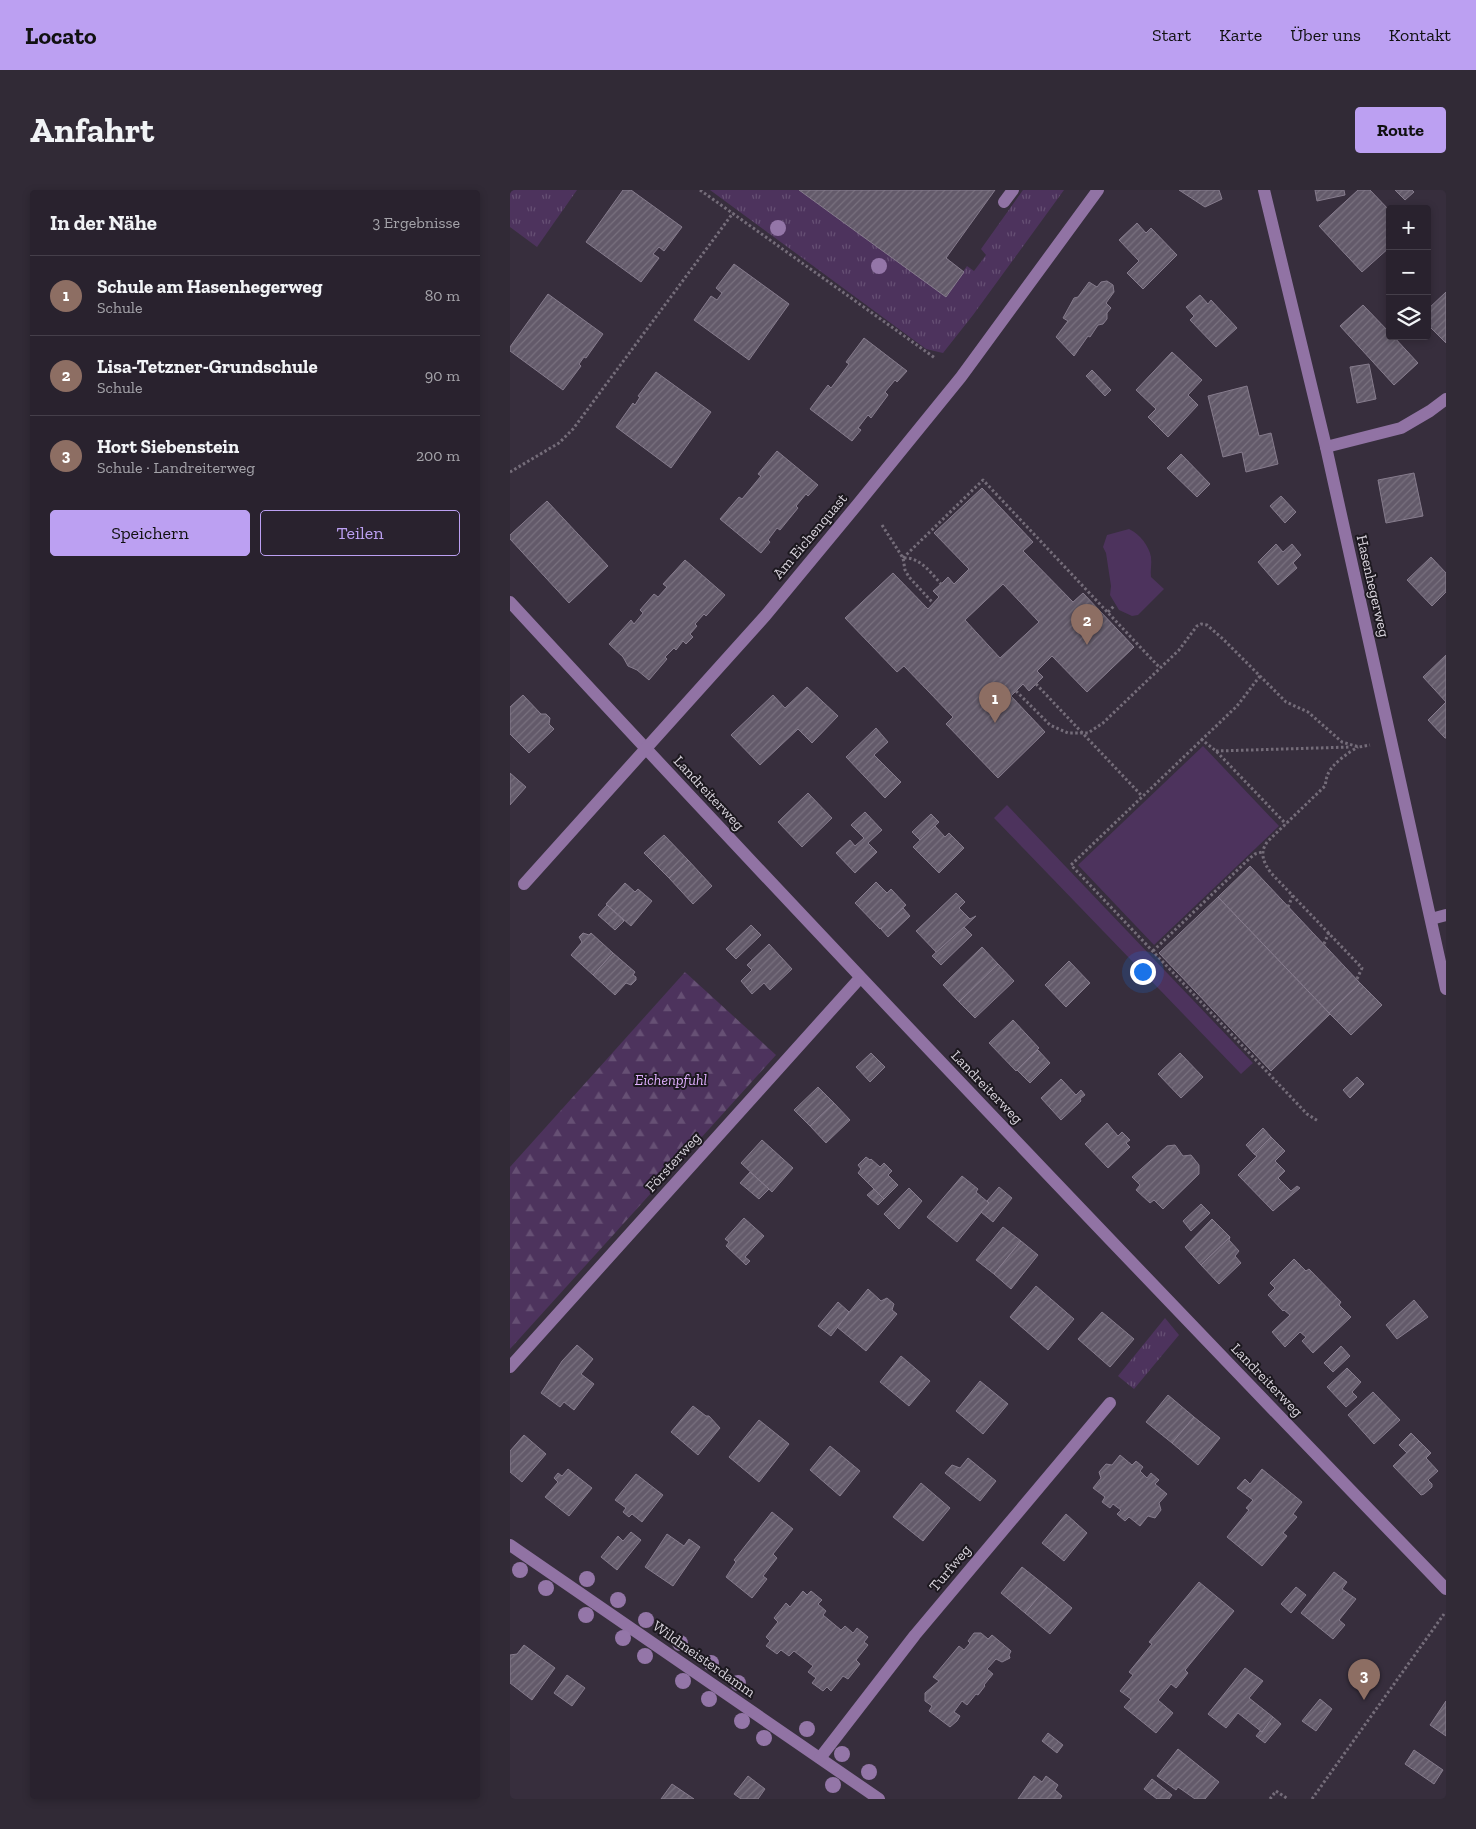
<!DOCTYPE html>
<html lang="de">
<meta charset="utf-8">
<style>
body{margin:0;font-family:"Zilla Slab",serif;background:#312a36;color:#f1f3f6}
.controls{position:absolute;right:15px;top:15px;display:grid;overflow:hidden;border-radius:5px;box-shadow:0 2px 8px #0003}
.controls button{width:45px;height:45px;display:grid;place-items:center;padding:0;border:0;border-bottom:1px solid #453f4a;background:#29222e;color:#f1f3f6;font:25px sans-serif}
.you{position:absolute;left:632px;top:781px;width:18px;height:18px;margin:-12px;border:4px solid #fff;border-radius:50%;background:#1a73e8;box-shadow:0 0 0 8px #1a73e833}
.badge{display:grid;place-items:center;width:32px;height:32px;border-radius:50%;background:#bca0f2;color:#fff;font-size:16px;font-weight:700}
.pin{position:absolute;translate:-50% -41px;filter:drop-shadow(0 1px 2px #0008)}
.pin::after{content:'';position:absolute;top:26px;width:18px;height:15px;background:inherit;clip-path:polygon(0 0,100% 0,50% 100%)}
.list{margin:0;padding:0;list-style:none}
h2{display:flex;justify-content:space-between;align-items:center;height:65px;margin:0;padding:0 20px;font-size:21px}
h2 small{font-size:16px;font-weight:400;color:#a5a4aa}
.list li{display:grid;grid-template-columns:32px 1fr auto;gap:15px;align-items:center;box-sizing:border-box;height:80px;padding:0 20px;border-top:1px solid #453f4a}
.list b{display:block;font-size:19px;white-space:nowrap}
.list p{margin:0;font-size:16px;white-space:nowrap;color:#a5a4aa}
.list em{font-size:16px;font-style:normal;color:#a5a4aa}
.actions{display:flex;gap:10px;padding:15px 20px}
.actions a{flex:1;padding:11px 0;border:1px solid #bca0f2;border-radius:5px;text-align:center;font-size:18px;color:#bca0f2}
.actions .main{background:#bca0f2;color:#111}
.icon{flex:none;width:28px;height:28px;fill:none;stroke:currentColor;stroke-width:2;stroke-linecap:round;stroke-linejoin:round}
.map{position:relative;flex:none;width:936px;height:1609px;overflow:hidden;border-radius:5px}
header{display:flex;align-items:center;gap:30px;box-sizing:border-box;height:70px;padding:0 25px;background:#bca0f2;color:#111}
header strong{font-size:24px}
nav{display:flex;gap:28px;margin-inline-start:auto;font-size:18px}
.intro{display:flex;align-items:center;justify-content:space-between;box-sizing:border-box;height:120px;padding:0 30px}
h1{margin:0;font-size:35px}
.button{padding:12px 22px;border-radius:5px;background:#bca0f2;color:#111;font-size:18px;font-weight:700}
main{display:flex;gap:30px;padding:0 30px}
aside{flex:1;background:#29222e;border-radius:5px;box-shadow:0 2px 8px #0003}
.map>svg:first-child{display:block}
.grass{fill:url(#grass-tufts)}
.forest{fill:url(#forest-firs)}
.park{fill:#4d335d}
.building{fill:url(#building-hatch);stroke:#867c8d;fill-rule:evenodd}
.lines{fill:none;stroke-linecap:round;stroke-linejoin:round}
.path{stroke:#756d7a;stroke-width:3;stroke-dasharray:2.5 2.5;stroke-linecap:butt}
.minor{stroke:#9173a4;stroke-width:12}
.tree{fill:#9476a8}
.labels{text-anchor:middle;stroke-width:4;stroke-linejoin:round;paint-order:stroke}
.street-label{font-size:15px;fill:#d9d4dd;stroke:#1c181f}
.park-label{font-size:15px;font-style:italic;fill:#e1b0ff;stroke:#1c181f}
</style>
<header>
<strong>Locato</strong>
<nav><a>Start</a><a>Karte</a><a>Über uns</a><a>Kontakt</a></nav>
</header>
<div class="intro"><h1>Anfahrt</h1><a class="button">Route</a></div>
<main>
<aside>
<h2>In der Nähe<small>3 Ergebnisse</small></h2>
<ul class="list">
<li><span class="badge" style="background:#8d6e63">1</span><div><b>Schule am Hasenhegerweg</b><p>Schule</p></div><em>80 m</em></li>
<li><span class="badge" style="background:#8d6e63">2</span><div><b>Lisa-Tetzner-Grundschule</b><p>Schule</p></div><em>90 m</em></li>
<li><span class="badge" style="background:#8d6e63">3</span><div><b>Hort Siebenstein</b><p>Schule · Landreiterweg</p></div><em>200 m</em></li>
</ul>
<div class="actions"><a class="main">Speichern</a><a>Teilen</a></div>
</aside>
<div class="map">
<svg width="936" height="1609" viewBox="0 0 936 1609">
<defs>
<pattern id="grass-tufts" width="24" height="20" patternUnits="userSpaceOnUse" patternTransform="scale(1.25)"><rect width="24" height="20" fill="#4d335d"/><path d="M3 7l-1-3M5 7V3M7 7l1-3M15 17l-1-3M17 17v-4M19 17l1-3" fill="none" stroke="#665074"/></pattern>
<pattern id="forest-firs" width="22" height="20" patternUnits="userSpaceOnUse" patternTransform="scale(1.25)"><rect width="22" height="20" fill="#4d335d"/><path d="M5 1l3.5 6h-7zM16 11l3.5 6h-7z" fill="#665074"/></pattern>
<pattern id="building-hatch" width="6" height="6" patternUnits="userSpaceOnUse" patternTransform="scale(1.25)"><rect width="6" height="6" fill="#635a6a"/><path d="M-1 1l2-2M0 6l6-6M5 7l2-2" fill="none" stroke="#79717f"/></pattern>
</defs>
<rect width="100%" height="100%" fill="#372e3d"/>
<!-- grass -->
<g class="grass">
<polygon points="0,0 67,0 27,57 0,37"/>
<polygon points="200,0 289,0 436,106 457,76 464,81 476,65 471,59 513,0 554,0 463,125 433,163 416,159"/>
<polygon points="655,1128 669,1145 624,1199 608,1186"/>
</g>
<!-- forest -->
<polygon class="forest" points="175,782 266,865 0,1159 0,977"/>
<!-- park -->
<g class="park">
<path d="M 619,339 C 630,344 639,356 641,367 C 642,374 640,381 641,387 L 654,399 L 628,425 L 622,426 L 609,420 L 600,405 L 601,396 L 596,363 L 593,357 L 597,345 Z"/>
<polygon points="693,556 769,636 644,755 568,675"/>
<polygon points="497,615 743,873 731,884 484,628"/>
</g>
<!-- building -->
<g class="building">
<polygon points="113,0 121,0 172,37 154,61 149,57 143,64 149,68 131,92 76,52"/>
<polygon points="289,0 485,0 436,68 454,82 436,107"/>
<polygon points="669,0 709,0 712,9 695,17"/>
<polygon points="805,0 834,0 835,5 807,11"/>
<polygon points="848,0 860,0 880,21 880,57 852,82 809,36"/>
<polygon points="885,0 902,0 904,2 895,10"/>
<polygon points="627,33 636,43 641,38 667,65 633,99 617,83 629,71 609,50"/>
<polygon points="224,74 279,114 239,170 184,130 201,106 207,110 212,103 206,98"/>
<polygon points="597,91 603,95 604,102 596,113 601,118 597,123 597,129 593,134 588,135 580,147 578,146 564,166 546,147 558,131 553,128 564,108 568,107 579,92 587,97 591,92"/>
<polygon points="936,102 936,153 917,134 917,120"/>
<polygon points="38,104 93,144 76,168 74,167 69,174 71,176 53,200 0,161 0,157"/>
<polygon points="690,105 698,114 701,110 727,138 706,157 680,130 684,126 676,117"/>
<polygon points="853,115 880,143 880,146 883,146 908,173 884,195 830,136"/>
<polygon points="354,148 397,181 387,192 385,190 375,202 378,205 361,228 358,225 348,238 351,240 342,251 300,219 318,195 321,198 339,174 336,172"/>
<polygon points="662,162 692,190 678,205 688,215 658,247 638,227 646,219 626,200"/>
<polygon points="859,174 866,209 847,213 840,177"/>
<polygon points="582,180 601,200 595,206 576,186"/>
<polygon points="146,182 201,222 161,278 106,237 123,213 125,215 130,207 128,206"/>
<polygon points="737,196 749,246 761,243 768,274 736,282 732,262 713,267 698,206"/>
<polygon points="267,261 308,295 298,306 296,304 286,316 288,318 270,340 267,338 258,350 260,352 251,363 210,329 229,307 232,309 251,286 248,284"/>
<polygon points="671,264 700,294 687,307 657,278"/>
<polygon points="904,283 913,326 876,333 868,290"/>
<path d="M 472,298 L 523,352 L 513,361 L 563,412 L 573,403 L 624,457 L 577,502 L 542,466 L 527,481 L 533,487 L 519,501 L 513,494 L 501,506 L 535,542 L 488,588 L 436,534 L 443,527 L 394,476 L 387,482 L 335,428 L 383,383 L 418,419 L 429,407 L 423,401 L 431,394 L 438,387 L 444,394 L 459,379 L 424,343 ZM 493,394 L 529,432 L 490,468 L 455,430 Z"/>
<polygon points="771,306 786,322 775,333 760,316"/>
<polygon points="37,311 98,376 59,413 0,349 0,345"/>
<polygon points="766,354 773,362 782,354 791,365 783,373 787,378 768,395 748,372"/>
<polygon points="921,367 936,383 936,402 922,416 897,390"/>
<polygon points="175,370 215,405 196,426 194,424 185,434 187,436 180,444 183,447 176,454 173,451 166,460 164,458 155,467 157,469 139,490 127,480 118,476 113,467 99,454 121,430 124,434 133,423 130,420 144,404 148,407 157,397 153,394"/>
<polygon points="936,465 936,548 935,548 918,530 936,512 913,487"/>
<polygon points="297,497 328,526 302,553 288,539 250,575 221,545 263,505 275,518"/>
<polygon points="13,505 31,524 36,524 40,528 39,534 44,539 19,563 0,544 0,517"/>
<polygon points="366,538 378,552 364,565 391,592 375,608 336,567"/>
<polygon points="0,583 16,597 0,615"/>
<polygon points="298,603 322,628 292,657 268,632"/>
<polygon points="355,622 372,640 358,653 367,662 345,683 326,663 340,650 345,656 354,648 341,635"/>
<polygon points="421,624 429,632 410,650 402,642"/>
<polygon points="425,636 435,647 439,643 454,658 429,683 403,657"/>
<polygon points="154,645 178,670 159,688 134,663"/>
<polygon points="178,670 202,696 183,714 159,688"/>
<polygon points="740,676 850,793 819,823 708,707"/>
<polygon points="366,692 377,703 381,699 396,715 370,739 345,713"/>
<polygon points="115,693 125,702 128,699 142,711 121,736 96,714"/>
<polygon points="446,703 455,712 449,718 460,729 466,726 427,763 406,741"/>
<polygon points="708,707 820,824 761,881 649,763"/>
<polygon points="97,715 114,731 105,740 88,725"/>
<polygon points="393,718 400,726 378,747 371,739"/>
<polygon points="241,735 251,745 226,769 216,759"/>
<polygon points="454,737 462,745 431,775 422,766"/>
<polygon points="73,743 79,745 81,743 103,763 83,785 61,765 72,752 69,747"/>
<polygon points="259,754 282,779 260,800 254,793 242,804 231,791 242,780 237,775"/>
<polygon points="472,757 488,774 449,812 433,795"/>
<polygon points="103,763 125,782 123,785 126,787 126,790 121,795 116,793 105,805 83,785"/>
<polygon points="559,771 580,793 556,817 535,795"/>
<polygon points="488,774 504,791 465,828 449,812"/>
<polygon points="850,793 872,815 841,845 819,823"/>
<polygon points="503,830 529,858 506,881 479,853"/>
<polygon points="528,860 540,873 520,893 507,880"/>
<polygon points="361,863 375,877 360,892 346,877"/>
<polygon points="670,863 693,887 671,908 648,884"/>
<polygon points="847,887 854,894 840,908 833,900"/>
<polygon points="551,889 566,905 571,900 575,905 570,909 571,911 551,930 531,908"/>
<polygon points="308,897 324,913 300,936 284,920"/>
<polygon points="324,913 340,930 316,953 300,936"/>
<polygon points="597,933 608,946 612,942 620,950 616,953 620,957 598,978 575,954"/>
<polygon points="753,938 761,947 744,964 736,955"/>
<polygon points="761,947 775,961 765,971 775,981 768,988 781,1001 787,996 790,998 763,1021 728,985 747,966 744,964"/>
<polygon points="252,950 283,978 262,1002 231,973"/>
<polygon points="665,955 673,966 681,965 689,975 689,984 653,1019 644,1010 640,1013 626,1000 630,995 622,987 657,956"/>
<polygon points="356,967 360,970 361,969 370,977 374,973 382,981 378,985 388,995 374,1009 348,983 351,979 348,975"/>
<polygon points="240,982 259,999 249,1009 230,993"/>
<polygon points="452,986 468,999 466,1002 479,1013 447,1052 417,1027"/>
<polygon points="489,997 502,1008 483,1032 471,1022 479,1013 477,1011"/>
<polygon points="399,998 412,1011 389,1039 374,1024"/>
<polygon points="364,999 374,1009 368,1015 357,1005"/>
<polygon points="691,1014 700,1023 681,1041 673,1031"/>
<polygon points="234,1028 254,1046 235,1067 240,1071 236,1075 216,1056 219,1052 215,1049"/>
<polygon points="702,1029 720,1047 691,1075 675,1057"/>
<polygon points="493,1037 511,1051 484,1084 466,1070"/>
<polygon points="720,1047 719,1050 729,1061 725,1066 731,1073 709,1094 691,1075"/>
<polygon points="511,1051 528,1065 501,1099 484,1084"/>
<polygon points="784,1069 796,1081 799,1079 831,1112 829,1115 841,1127 803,1163 792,1151 796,1147 790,1142 775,1157 762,1142 780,1125 774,1120 773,1121 758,1105 765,1098 760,1093"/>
<polygon points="526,1096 564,1129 538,1160 500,1127"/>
<polygon points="358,1099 371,1111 377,1108 384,1114 382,1120 387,1124 356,1161 327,1137"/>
<polygon points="904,1110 918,1127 887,1149 876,1135"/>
<polygon points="328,1112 339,1122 321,1146 308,1136"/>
<polygon points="592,1122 624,1149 600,1177 568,1149"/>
<polygon points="67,1155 83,1169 71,1184 84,1194 64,1220 54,1212 50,1217 31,1203 52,1171"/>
<polygon points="831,1156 840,1166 823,1182 814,1173"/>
<polygon points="391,1166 420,1191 399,1216 370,1192"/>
<polygon points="837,1178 851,1192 842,1202 847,1207 836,1217 817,1197"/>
<polygon points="470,1191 498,1214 473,1244 446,1221"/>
<polygon points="863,1202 890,1230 864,1254 838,1225"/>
<polygon points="658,1205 684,1227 662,1253 636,1232"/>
<polygon points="183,1216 196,1226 199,1226 210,1238 188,1265 161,1242"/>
<polygon points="684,1227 710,1248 688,1275 662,1253"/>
<polygon points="249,1230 279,1254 249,1292 219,1267"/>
<polygon points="901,1243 909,1251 897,1263 889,1255"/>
<polygon points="14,1245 36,1264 12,1292 0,1282 0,1261"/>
<polygon points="909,1251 921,1263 916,1268 928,1281 918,1290 922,1294 922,1297 914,1304 911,1305 883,1276"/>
<polygon points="320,1256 350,1281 330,1306 300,1280"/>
<polygon points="610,1265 622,1275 626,1271 633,1277 630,1281 637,1288 641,1283 649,1290 645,1294 657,1304 649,1313 651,1320 645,1328 638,1326 630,1336 619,1327 615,1331 607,1324 611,1320 603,1314 600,1318 592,1312 595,1307 583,1298 591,1288 589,1282 596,1274 602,1275"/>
<polygon points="458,1268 486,1291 470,1311 435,1283 442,1275 450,1278"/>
<polygon points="58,1279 82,1298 59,1326 35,1307 48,1292 44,1288 48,1283 52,1286"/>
<polygon points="752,1279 792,1312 783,1324 787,1327 773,1343 777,1346 752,1376 717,1347 739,1320 736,1318 743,1310 727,1298 735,1289 740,1294"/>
<polygon points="126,1284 153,1305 132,1332 122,1324 119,1327 113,1322 116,1318 105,1310"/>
<polygon points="411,1293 440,1318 413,1351 383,1327"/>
<polygon points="262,1322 283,1339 263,1364 267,1368 253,1386 257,1389 242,1408 216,1387 226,1372 224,1370"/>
<polygon points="556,1324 577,1343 554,1371 532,1353"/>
<polygon points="121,1342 131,1350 107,1380 91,1367 108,1346 113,1351"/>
<polygon points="157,1344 174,1356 179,1349 190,1357 163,1396 135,1377"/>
<polygon points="512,1377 537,1397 515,1423 491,1403"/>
<polygon points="824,1382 837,1392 832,1399 846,1409 829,1430 835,1435 823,1449 791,1423"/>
<polygon points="689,1392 724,1421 675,1480 678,1483 666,1498 661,1494 648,1510 663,1523 646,1543 614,1517 621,1509 610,1501 623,1485 619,1482 642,1454 639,1452"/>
<polygon points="537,1397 562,1418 540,1444 515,1423"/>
<polygon points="786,1397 796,1405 781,1423 771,1414"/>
<polygon points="293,1401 297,1405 301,1401 312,1410 308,1414 316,1421 313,1425 331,1440 335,1436 343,1443 347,1438 358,1447 354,1452 358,1455 346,1470 350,1474 338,1489 333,1486 321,1501 317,1497 313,1501 302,1493 306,1488 298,1482 303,1476 284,1461 279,1466 271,1460 267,1464 256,1456 260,1451 256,1447 268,1432 264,1428 276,1413 280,1417"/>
<polygon points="464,1443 471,1443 478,1449 482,1445 501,1461 499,1465 500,1468 492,1472 486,1469 477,1479 483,1484 474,1495 475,1496 468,1505 466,1504 457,1515 452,1511 444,1522 450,1526 447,1531 440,1537 419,1521 422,1516 415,1511 415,1503 429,1491 423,1487 449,1456 454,1460 460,1453 458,1451"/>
<polygon points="14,1455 45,1478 22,1510 0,1493 0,1465 7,1464"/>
<polygon points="735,1478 753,1491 739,1508 763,1527 752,1542 728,1523 716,1538 698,1524"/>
<polygon points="57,1485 75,1498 62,1516 44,1503"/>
<polygon points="810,1509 822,1519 806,1541 792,1531"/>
<polygon points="936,1511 936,1546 920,1535"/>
<polygon points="763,1527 771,1534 755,1553 746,1546 750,1541 752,1542"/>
<polygon points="538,1543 553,1555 547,1563 532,1551"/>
<polygon points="668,1559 709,1592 695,1609 685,1609 668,1597 666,1600 647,1586"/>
<polygon points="904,1560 933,1580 924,1594 895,1574"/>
<polygon points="238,1586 255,1599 248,1609 231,1609 224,1604"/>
<polygon points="524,1586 532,1592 536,1586 548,1595 545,1600 552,1606 550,1609 508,1609"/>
<polygon points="642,1589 662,1605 659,1609 647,1609 634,1599"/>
<polygon points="162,1594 184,1609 151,1609"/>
</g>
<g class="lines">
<!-- path -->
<g class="path">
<polyline points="190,0 425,168"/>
<polyline points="0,282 49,253 63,239 223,23"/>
<polyline points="372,335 393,368 395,380 399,387 423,413"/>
<polyline points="393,368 473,290 650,478"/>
<path d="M 394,368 C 410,367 421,383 431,394"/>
<polyline points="598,422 605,415"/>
<polyline points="750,486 727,516 561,675 797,924 808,931"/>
<polyline points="526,494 632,606"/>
<polyline points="506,501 540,535 558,543 578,543 593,533 669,460 687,436 691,434 697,435 713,449 776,512 798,522 832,552 849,557 860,555"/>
<polyline points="691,549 706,561 776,634"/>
<polyline points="706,561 841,557"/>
<polyline points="778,717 783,705"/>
<polyline points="814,754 819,742"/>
<polyline points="643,761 740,668 745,664 752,662"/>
<path d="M 847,789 L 852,778 L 761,683 C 753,672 749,662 758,651 L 815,596 C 816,592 816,588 818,584 C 822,574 839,562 848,557"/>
<polyline points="760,1609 766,1601 778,1609"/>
<polyline points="802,1609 934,1424"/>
</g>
<!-- minor -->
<g class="minor">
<polyline points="754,0 816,257 936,799"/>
<polyline points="494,12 503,0"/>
<polyline points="816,257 891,238 920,221 936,209"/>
<path d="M 0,412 C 307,745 621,1073 936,1399"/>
<polyline points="14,694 256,425 347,315 451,187 588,0"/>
<polyline points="921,729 936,725"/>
<polyline points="0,1177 350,788"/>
<polyline points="0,1355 369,1609"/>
<polyline points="310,1568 405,1445 600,1213"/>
</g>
</g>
<!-- trees -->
<g class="tree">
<circle cx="268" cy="38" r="8"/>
<circle cx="369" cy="76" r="8"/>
<circle cx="10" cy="1380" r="8"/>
<circle cx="77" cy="1389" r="8"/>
<circle cx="36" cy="1398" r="8"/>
<circle cx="108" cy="1410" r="8"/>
<circle cx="76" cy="1425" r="8"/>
<circle cx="136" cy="1430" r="8"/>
<circle cx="113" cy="1448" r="8"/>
<circle cx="170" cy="1453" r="8"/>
<circle cx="135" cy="1466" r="8"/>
<circle cx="201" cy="1473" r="8"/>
<circle cx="173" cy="1491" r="8"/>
<circle cx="228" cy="1493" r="8"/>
<circle cx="199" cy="1509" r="8"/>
<circle cx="232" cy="1531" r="8"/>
<circle cx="297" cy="1539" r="8"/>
<circle cx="254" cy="1548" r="8"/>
<circle cx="332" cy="1564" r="8"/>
<circle cx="359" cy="1582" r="8"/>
<circle cx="323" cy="1595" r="8"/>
</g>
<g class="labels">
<!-- street labels -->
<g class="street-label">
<text transform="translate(300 346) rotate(-50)" y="5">Am Eichenquast</text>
<text transform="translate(863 396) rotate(77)" y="5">Hasenhegerweg</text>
<text transform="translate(199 603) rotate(47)" y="5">Landreiterweg</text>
<text transform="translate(477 897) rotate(46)" y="5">Landreiterweg</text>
<text transform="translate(163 972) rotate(-48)" y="5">Försterweg</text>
<text transform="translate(757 1190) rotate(46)" y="5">Landreiterweg</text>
<text transform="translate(440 1378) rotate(-50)" y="5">Turfweg</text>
<text transform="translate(194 1469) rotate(35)" y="5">Wildmeisterdamm</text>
</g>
<!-- park labels -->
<g class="park-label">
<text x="161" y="895">Eichenpfuhl</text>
</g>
</g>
</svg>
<div class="controls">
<button>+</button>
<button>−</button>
<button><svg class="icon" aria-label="layers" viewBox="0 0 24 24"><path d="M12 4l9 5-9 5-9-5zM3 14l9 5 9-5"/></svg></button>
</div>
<div class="you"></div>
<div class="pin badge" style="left:485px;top:533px;background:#8d6e63">1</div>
<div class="pin badge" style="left:577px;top:455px;background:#8d6e63">2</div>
<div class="pin badge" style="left:854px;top:1510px;background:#8d6e63">3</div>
</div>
</main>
